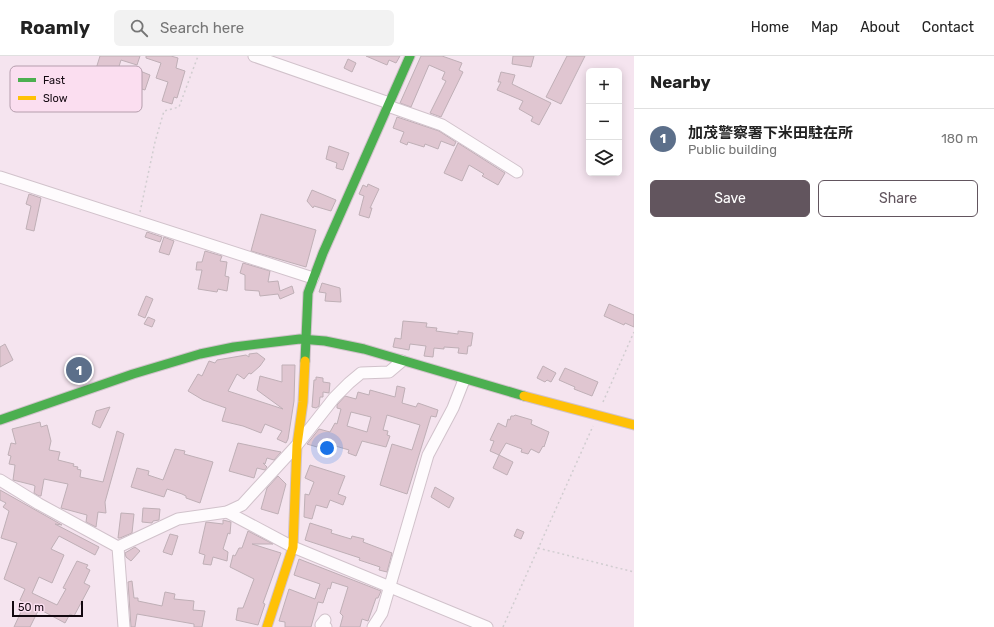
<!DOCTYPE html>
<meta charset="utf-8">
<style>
body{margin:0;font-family:Rubik,"Noto Sans JP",sans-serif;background:#f2f2f2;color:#222}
.controls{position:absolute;right:12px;top:12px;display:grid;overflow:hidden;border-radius:6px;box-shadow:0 2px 10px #0003}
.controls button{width:36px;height:36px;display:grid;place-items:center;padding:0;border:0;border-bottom:1px solid #e0e0e0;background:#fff;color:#222;font:20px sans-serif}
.scale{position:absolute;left:12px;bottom:10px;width:71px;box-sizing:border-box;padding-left:4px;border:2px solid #130810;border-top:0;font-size:11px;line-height:14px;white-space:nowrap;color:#130810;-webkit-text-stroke:3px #fbdef0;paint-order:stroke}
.you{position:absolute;left:327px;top:392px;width:14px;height:14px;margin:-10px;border:3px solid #fff;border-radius:50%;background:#1a73e8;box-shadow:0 0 0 6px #1a73e833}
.badge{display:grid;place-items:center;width:26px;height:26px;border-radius:50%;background:#62555e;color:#fff;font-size:13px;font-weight:700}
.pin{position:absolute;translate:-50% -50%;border:2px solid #fff;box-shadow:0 1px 4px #0006}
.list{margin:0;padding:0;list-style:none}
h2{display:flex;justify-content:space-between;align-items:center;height:52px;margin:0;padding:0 16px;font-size:17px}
h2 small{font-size:13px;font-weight:400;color:#767676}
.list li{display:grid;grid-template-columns:26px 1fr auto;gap:12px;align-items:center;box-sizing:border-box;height:60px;padding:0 16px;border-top:1px solid #e0e0e0}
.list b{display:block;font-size:15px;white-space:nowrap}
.list p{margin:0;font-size:13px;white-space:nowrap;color:#767676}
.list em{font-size:13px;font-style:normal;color:#767676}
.actions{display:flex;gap:8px;padding:12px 16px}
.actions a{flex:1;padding:9px 0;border:1px solid #62555e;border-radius:6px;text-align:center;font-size:14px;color:#62555e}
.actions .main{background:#62555e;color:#fff}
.icon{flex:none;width:22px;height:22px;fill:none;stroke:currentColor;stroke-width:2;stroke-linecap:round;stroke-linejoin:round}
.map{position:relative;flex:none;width:634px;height:571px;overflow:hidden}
header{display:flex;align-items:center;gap:24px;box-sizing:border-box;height:56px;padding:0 20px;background:#fff;border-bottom:1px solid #e0e0e0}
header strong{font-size:19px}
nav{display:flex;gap:22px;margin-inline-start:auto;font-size:14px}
.search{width:280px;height:36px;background:#f2f2f2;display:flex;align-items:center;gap:10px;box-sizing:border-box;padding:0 14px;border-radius:6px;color:#767676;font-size:15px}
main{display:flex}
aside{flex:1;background:#fff}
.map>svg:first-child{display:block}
.building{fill:#e0c6d1;stroke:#bfafb6;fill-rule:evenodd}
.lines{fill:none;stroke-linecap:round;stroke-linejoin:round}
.street-casing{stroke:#d1c2cb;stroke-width:13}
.fast-casing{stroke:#d1c2cb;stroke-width:11}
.slow-casing{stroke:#d1c2cb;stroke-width:11}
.path{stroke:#d1cdd0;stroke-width:1.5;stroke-dasharray:2 3;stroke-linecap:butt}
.street{stroke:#fefbfd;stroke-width:11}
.fast{stroke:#4caf50;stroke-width:9}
.slow{stroke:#ffc107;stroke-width:9}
.key{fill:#fbdef0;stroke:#b59ead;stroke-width:1}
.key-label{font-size:11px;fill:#130810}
</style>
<header>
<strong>Roamly</strong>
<div class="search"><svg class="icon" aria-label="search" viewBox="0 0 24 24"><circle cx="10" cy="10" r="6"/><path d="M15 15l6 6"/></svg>Search here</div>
<nav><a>Home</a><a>Map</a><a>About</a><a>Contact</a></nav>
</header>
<main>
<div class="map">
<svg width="634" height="571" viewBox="0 0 634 571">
<rect width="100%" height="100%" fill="#f5e4ef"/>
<!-- building -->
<g class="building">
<polygon points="100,0 140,0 137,9 121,4 116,20 95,16"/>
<polygon points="146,0 171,0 178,2 176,12 185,15 177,42 174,41 172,48 162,45 168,26 156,22 161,7 146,2"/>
<polygon points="366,0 400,0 396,7 389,4 387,9"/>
<polygon points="421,0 442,0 462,7 459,14 463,16 441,61 430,57 446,25 442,23 445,16 429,9 411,51 400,47"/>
<polygon points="513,0 534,0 531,11 512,8"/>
<polygon points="567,0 585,0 561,48 546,41"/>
<polygon points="348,3 356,7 352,16 344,12"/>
<polygon points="140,15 150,19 145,34 135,31"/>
<polygon points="501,16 515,19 512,28 551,47 539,69 531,65 533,61 519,53 523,45 497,34 501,26 498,26"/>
<polygon points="397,61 439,75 456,86 454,90 441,85 438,93 425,88 424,91 408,86 407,89 400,86 404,76 393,72"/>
<polygon points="458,87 505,117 498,129 482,120 484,118 469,109 462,125 444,117"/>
<polygon points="329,90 349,97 343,114 336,112 337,107 326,103"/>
<polygon points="368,128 379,133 370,152 372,152 369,162 359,159 364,140 359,138 363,129 367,131"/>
<polygon points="312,134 336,144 331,155 314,150 313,152 307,145"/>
<polygon points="29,138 41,142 34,175 26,173 31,150 26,148"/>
<polygon points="261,158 316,174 306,211 251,195"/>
<polygon points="147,176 162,181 160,186 145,181"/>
<polygon points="164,181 174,185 169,199 159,196"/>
<polygon points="205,195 222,200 220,205 227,206 225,220 229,221 227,235 218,233 217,236 198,233 202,214 196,214 197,206 202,206"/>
<polygon points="243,207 270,215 268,226 278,225 280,235 292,230 294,237 280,243 278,238 260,240 259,235 245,234 245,219 240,217"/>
<polygon points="322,227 340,232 341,246 325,245 326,237 319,236"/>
<polygon points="146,240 153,243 145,262 138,259"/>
<polygon points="609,248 634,259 634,271 625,267 624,269 604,260"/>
<polygon points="148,261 155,264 152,271 144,268"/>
<polygon points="403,265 427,267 426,271 437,272 436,275 458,278 458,275 473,277 471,290 468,290 467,298 458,297 459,292 444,291 444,293 434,292 433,301 424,300 426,290 410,288 409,294 393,291 395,282 401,283"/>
<polygon points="5,288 13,304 0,311 0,291"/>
<polygon points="257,297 265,303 260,310 251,318 249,317 244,323 237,318 228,335 283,353 257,334 260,320 282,326 282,309 295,309 294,345 288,383 286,387 277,383 282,375 265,368 261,377 243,370 222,365 226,352 203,344 188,335 198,318 202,320 209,305 215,307 217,304 246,299 249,301 249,298"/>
<polygon points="86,307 89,319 76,323 72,310"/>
<polygon points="543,310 556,317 551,326 547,324 545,326 537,322"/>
<polygon points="565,312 598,326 592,340 574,333 575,331 559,324"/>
<polygon points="316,321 323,322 323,326 330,327 329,337 323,336 323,341 320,341 319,350 316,352 312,351 314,324 316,324"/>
<path d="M 397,330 L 405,332 L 402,347 L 416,351 L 418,347 L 438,354 L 436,361 L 431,360 L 407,438 L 380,429 L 392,388 L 412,394 L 420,369 L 387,359 L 383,374 L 388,375 L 387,379 L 390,380 L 386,391 L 362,385 L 356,400 L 348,397 L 349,394 L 332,389 L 331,392 L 318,389 L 317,391 L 307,388 L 319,373 L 330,376 L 335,367 L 337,368 L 341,353 L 337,352 L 337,349 L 345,340 L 356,343 L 358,336 L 369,339 L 370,334 L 395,341 ZM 351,356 L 371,361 L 367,376 L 347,370 Z"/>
<polygon points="110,351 100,372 92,368 96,355"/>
<polygon points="515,359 532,364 531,368 549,376 544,391 543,390 539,397 531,393 528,398 521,396 522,393 506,387 499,399 490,395 494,385 490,384 498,367 506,371 508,363 510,364 511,360 514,360"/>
<polygon points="40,366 41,371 47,369 51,385 49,394 60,396 58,404 74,408 73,410 78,411 77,413 81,414 80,421 103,426 117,375 124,378 105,446 106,457 98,456 96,471 86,466 87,459 61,452 68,428 44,423 41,440 39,440 34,437 35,430 33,429 13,424 15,409 9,408 11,400 8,399 11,387 16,388 12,373"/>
<polygon points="238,387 271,394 281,396 274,404 267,402 265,408 263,407 267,411 265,414 257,412 254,422 229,415"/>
<polygon points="175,393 185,395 184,398 213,406 200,447 186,442 186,440 182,438 167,433 164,441 131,431 137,412 149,415 148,419 163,424"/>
<polygon points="499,399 513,406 507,419 493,412"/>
<polygon points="310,409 345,420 338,438 346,441 343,449 330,444 327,452 316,449 312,463 304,461 305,438 309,439 314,426 305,422"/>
<polygon points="278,420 286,428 278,458 261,453 267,432"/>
<polygon points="435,431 454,442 449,452 431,441"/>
<polygon points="0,434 62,469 55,468 99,491 95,499 59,480 51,493 64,499 52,527 39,521 32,537 57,549 66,533 63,532 77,505 88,509 86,512 90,514 84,527 90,530 74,560 70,558 65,567 39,553 30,571 14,571 25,547 20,544 25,533 4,523 17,487 1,482 9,455 3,451 6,447 0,444"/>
<polygon points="143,452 160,453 159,464 153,465 152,467 142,466"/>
<polygon points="121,457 134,458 132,477 120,482 118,482"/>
<polygon points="223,464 231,466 230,478 228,477 223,493 228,496 227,505 213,501 211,509 203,508 205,499 199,497 206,466 223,468"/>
<polygon points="310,467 332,474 331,477 351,483 352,480 364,483 363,486 392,497 387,516 379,514 380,511 359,504 360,502 305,484"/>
<polygon points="517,473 524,476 521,483 514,480"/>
<polygon points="248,475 273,488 252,488 281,497 263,547 265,548 258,569 236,564 238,552 243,552 254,523 230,511 233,499 235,500 239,492 242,492"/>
<polygon points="170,478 178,480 172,499 163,496"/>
<polygon points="135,491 140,495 131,505 126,501 125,497"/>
<polygon points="299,503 381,535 378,542 376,542 368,565 362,563 360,571 340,571 343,560 340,557 348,531 332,526 330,533 328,532 323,547 318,546 311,571 285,571 285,566 279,565 289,533 315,543 320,528 294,519"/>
<polygon points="132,525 134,542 138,542 138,545 162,550 165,536 175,538 174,543 194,545 193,554 205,555 202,571 194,571 194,568 137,558 135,571 131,571 128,526"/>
</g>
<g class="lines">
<!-- street casing -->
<g class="street-casing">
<g id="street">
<polyline points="254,0 389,47"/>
<polyline points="388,50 442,69 517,116"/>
<polyline points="0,121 313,222"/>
<polyline points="0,424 39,448 118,491"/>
<polyline points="227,456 293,491 487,571"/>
<polyline points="118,491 178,463 227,456 242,449 297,389 334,342 349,327 361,317 389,316 402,305"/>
<polyline points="118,491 124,571"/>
<polyline points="325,564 321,569 326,571"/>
<polyline points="373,571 382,557 428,399 453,352 464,324"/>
</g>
</g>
<!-- fast casing -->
<g class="fast-casing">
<g id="fast">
<polyline points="305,305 308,237 323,197 410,0"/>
<polyline points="0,364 133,318 200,298 234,291 300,283 325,285 364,293 524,340"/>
</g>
</g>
<!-- slow casing -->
<g class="slow-casing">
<g id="slow">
<polyline points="524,340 634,369"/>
<polyline points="267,571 293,491 297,389 303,346 305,305"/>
</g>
</g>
<!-- path -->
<g class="path">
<polyline points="140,156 155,86 164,55 179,51 198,0"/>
<polyline points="603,346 634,276"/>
<polyline points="538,492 634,516"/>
<polyline points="503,571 593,370"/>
</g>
<!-- street -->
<use href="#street" class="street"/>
<!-- fast -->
<use href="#fast" class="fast"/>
<!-- slow -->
<use href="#slow" class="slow"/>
</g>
<!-- legend -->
<rect x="10" y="10" width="132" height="46" rx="6" class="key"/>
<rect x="18" y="22" width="18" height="4" fill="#4caf50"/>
<rect x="18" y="40" width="18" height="4" fill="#ffc107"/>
<g class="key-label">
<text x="43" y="28">Fast</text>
<text x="43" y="46">Slow</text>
</g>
</svg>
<div class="controls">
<button>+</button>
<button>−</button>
<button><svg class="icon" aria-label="layers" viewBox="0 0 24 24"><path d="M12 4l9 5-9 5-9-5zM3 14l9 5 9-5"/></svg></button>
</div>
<div class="scale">50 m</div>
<div class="you"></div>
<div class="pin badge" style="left:79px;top:314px;background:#5c6f8a">1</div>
</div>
<aside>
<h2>Nearby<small></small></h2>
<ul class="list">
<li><span class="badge" style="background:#5c6f8a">1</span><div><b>加茂警察署下米田駐在所</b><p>Public building</p></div><em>180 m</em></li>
</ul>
<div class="actions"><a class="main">Save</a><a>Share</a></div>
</aside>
</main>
